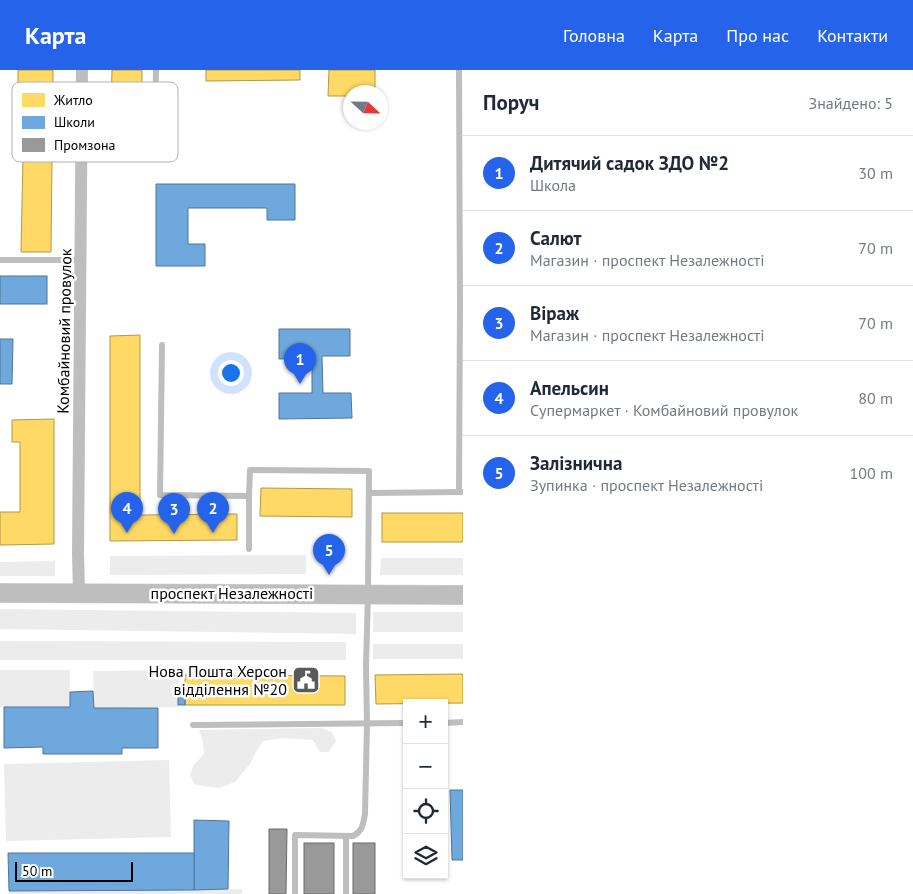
<!DOCTYPE html>
<html lang="uk">
<meta charset="utf-8">
<style>
body{margin:0;font-family:"PT Sans",sans-serif;background:#f2f2f3;color:#1f2937}
.controls{position:absolute;right:15px;bottom:15px;display:grid;overflow:hidden;border-radius:0px;box-shadow:0 1px 4px #0004}
.controls button{width:45px;height:45px;display:grid;place-items:center;padding:0;border:0;border-bottom:1px solid #e0e1e3;background:#fff;color:#1f2937;font:25px sans-serif}
.compass{position:absolute;left:343px;top:15px;width:45px;height:45px;border-radius:50%;background:#fff;box-shadow:0 1px 4px #0004;rotate:112deg}
.scale{position:absolute;left:15px;bottom:12px;width:118px;box-sizing:border-box;padding-left:5px;border:2px solid #000;border-top:0;font-size:14px;line-height:18px;white-space:nowrap;color:#000;-webkit-text-stroke:4px #fff;paint-order:stroke}
.you{position:absolute;left:230px;top:302px;width:18px;height:18px;margin:-12px;border:4px solid #fff;border-radius:50%;background:#1a73e8;box-shadow:0 0 0 8px #1a73e833}
.badge{display:grid;place-items:center;width:32px;height:32px;border-radius:50%;background:#2563eb;color:#fff;font-size:16px;font-weight:700}
.pin{position:absolute;translate:-50% -41px;filter:drop-shadow(0 1px 2px #0008)}
.pin::after{content:'';position:absolute;top:26px;width:18px;height:15px;background:inherit;clip-path:polygon(0 0,100% 0,50% 100%)}
.list{margin:0;padding:0;list-style:none}
h2{display:flex;justify-content:space-between;align-items:center;height:65px;margin:0;padding:0 20px;font-size:21px}
h2 small{font-size:16px;font-weight:400;color:#747a83}
.list li{display:grid;grid-template-columns:32px 1fr auto;gap:15px;align-items:center;box-sizing:border-box;height:75px;padding:0 20px;border-top:1px solid #e0e1e3}
.list b{display:block;font-size:19px;white-space:nowrap}
.list p{margin:0;font-size:16px;white-space:nowrap;color:#747a83}
.list em{font-size:16px;font-style:normal;color:#747a83}
.icon{flex:none;width:28px;height:28px;fill:none;stroke:currentColor;stroke-width:2;stroke-linecap:round;stroke-linejoin:round}
.map{position:relative;flex:none;width:463px;height:824px;overflow:hidden}
header{display:flex;align-items:center;gap:30px;box-sizing:border-box;height:70px;padding:0 25px;background:#2563eb;color:#fff}
header strong{font-size:24px}
nav{display:flex;gap:28px;margin-inline-start:auto;font-size:18px}
main{display:flex}
aside{flex:1;background:#fff}
.map>svg:first-child{display:block}
.green{fill:#ececec}
.homes{fill:#ffd966;stroke:#b29847}
.schools{fill:#6fa8dc;stroke:#4e769a}
.industry{fill:#999;stroke:#6b6b6b}
.lines{fill:none;stroke-linecap:round;stroke-linejoin:round}
.primary-casing{stroke:#dbdbdb;stroke-width:20}
.lane{stroke:#bebebe;stroke-width:6}
.street{stroke:#bebebe;stroke-width:12}
.primary{stroke:#bebebe;stroke-width:19}
.labels{text-anchor:middle;stroke-width:5;stroke-linejoin:round;paint-order:stroke}
.street-label{font-size:16px;fill:#000;stroke:#fff}
.poi-label{font-size:16px;fill:#000;stroke:#fff;text-anchor:end}
.key{fill:#fff;stroke:#b2b2b2;stroke-width:1}
.key-label{font-size:14px;fill:#000}
</style>
<header>
<strong>Карта</strong>
<nav><a>Головна</a><a>Карта</a><a>Про нас</a><a>Контакти</a></nav>
</header>
<main>
<div class="map">
<svg width="463" height="824" viewBox="0 0 463 824">
<rect width="100%" height="100%" fill="#fff"/>
<!-- green -->
<g class="green">
<polygon points="306,485 306,504 110,505 110,486"/>
<polygon points="381,488 463,488 463,505 380,505"/>
<polygon points="55,491 55,506 0,506 0,492"/>
<polygon points="0,539 356,543 356,564 0,559"/>
<rect x="373" y="542" width="90" height="20"/>
<polygon points="0,571 346,572 346,590 0,590"/>
<rect x="373" y="574" width="90" height="15"/>
<rect x="0" y="600" width="70" height="37"/>
<polygon points="178,600 178,637 94,638 93,601"/>
<polygon points="322,658 332,662 336,671 329,682 320,682 313,670 284,668 263,671 257,680 250,694 235,712 219,718 195,715 190,705 193,696 204,684 203,672 199,660"/>
<polygon points="169,690 171,767 6,771 4,694"/>
<polygon points="242,819 242,824 9,824 9,821"/>
</g>
<!-- homes -->
<g class="homes">
<rect x="18" y="0" width="35" height="59"/>
<polygon points="112,0 142,0 142,42 111,42"/>
<polygon points="206,0 300,0 300,10 206,11"/>
<polygon points="329,0 375,0 375,22 350,22 350,26 328,26"/>
<polygon points="23,87 52,88 51,182 21,182"/>
<polygon points="140,265 140,445 237,444 237,470 110,471 110,266"/>
<polygon points="54,349 54,474 0,475 0,442 20,442 20,372 12,372 12,350"/>
<polygon points="261,418 352,419 352,447 260,446"/>
<rect x="382" y="443" width="81" height="29"/>
<polygon points="463,604 463,633 376,634 375,605"/>
<polygon points="185,605 345,606 345,635 185,635"/>
</g>
<!-- schools -->
<g class="schools">
<polygon points="156,114 295,114 295,150 267,150 267,138 188,138 188,174 205,174 205,196 156,196"/>
<rect x="0" y="206" width="47" height="28"/>
<polygon points="279,259 350,259 350,286 322,286 323,323 351,323 352,348 279,349 279,323 312,323 312,288 279,289"/>
<polygon points="0,269 13,269 12,314 0,314"/>
<rect x="178" y="618" width="7" height="17"/>
<polygon points="93,621 94,638 158,638 158,678 122,678 122,684 43,684 43,677 4,678 4,637 70,637 70,622"/>
<polygon points="450,720 463,720 463,790 452,790"/>
<polygon points="194,750 229,751 228,819 194,820"/>
<polygon points="8,783 194,783 194,820 9,821"/>
</g>
<!-- industry -->
<g class="industry">
<polygon points="269,759 287,759 286,824 269,824"/>
<rect x="304" y="773" width="30" height="51"/>
<rect x="353" y="773" width="22" height="51"/>
</g>
<g class="lines">
<!-- primary casing -->
<g class="primary-casing">
<polyline id="primary" points="0,523 463,525"/>
</g>
<!-- lane -->
<g class="lane">
<polyline points="459,0 460,235 459,422"/>
<polyline points="155,56 156,0"/>
<polyline points="0,190 81,190"/>
<path d="M 162,275 L 160,425 L 249,426 L 250,400 L 369,401 L 368,524 L 366,595 L 367,654 L 365,744 C 363,754 363,761 353,766 L 295,765 L 295,824"/>
<polyline points="369,423 462,422"/>
<polyline points="249,479 249,426"/>
<polyline points="444,653 463,652"/>
<polyline points="193,655 407,653"/>
<polyline points="346,824 346,767"/>
</g>
<!-- street -->
<polyline class="street" points="79,523 78,483 82,0"/>
<!-- primary -->
<use href="#primary" class="primary"/>
</g>
<!-- icons -->
<defs>
<g id="civic-square" transform="scale(1.4375)"><rect x="-9" y="-9" width="18" height="18" rx="4" fill="#595959" stroke="#fff"/><path d="M-.6-6.5H3V-4.5H.6V-3L4-1V1h2V6H-6V1h2V-1L-.6-3ZM-1.2 2.5V6h2.4V2.5Z" fill="#fff"/></g>
</defs>
<g fill-rule="evenodd">
<use href="#civic-square" x="306" y="610"/>
</g>
<g class="labels">
<!-- street labels -->
<g class="street-label">
<text transform="translate(64 261) rotate(-89)" y="6">Комбайновий провулок</text>
<text x="232" y="529">проспект Незалежності</text>
</g>
<!-- poi labels -->
<g class="poi-label">
<text x="287" y="607">Нова Пошта Херсон<tspan x="287" dy="18">відділення №20</tspan></text>
</g>
</g>
<!-- legend -->
<rect x="12" y="12" width="166" height="80" rx="8" class="key"/>
<rect x="22" y="23" width="23" height="14" fill="#ffd966"/>
<rect x="22" y="46" width="23" height="13" fill="#6fa8dc"/>
<rect x="22" y="68" width="23" height="14" fill="#999"/>
<g class="key-label">
<text x="54" y="35">Житло</text>
<text x="54" y="57">Школи</text>
<text x="54" y="80">Промзона</text>
</g>
</svg>
<div class="controls">
<button>+</button>
<button>−</button>
<button><svg class="icon" aria-label="locate" viewBox="0 0 24 24"><circle cx="12" cy="12" r="6"/><path d="M12 2v4M12 18v4M2 12h4M18 12h4"/></svg></button>
<button><svg class="icon" aria-label="layers" viewBox="0 0 24 24"><path d="M12 4l9 5-9 5-9-5zM3 14l9 5 9-5"/></svg></button>
</div>
<svg class="compass" viewBox="-18 -18 36 36"><path d="M0-13l5 13h-10z" fill="#e53935"/><path d="M0 13l5-13h-10z" fill="#747a83"/></svg>
<div class="scale">50 m</div>
<div class="you"></div>
<div class="pin badge" style="left:300px;top:314px">1</div>
<div class="pin badge" style="left:213px;top:463px">2</div>
<div class="pin badge" style="left:174px;top:464px">3</div>
<div class="pin badge" style="left:127px;top:463px">4</div>
<div class="pin badge" style="left:329px;top:505px">5</div>
</div>
<aside>
<h2>Поруч<small>Знайдено: 5</small></h2>
<ul class="list">
<li><span class="badge">1</span><div><b>Дитячий садок ЗДО №2</b><p>Школа</p></div><em>30 m</em></li>
<li><span class="badge">2</span><div><b>Салют</b><p>Магазин · проспект Незалежності</p></div><em>70 m</em></li>
<li><span class="badge">3</span><div><b>Віраж</b><p>Магазин · проспект Незалежності</p></div><em>70 m</em></li>
<li><span class="badge">4</span><div><b>Апельсин</b><p>Супермаркет · Комбайновий провулок</p></div><em>80 m</em></li>
<li><span class="badge">5</span><div><b>Залізнична</b><p>Зупинка · проспект Незалежності</p></div><em>100 m</em></li>
</ul>
</aside>
</main>
